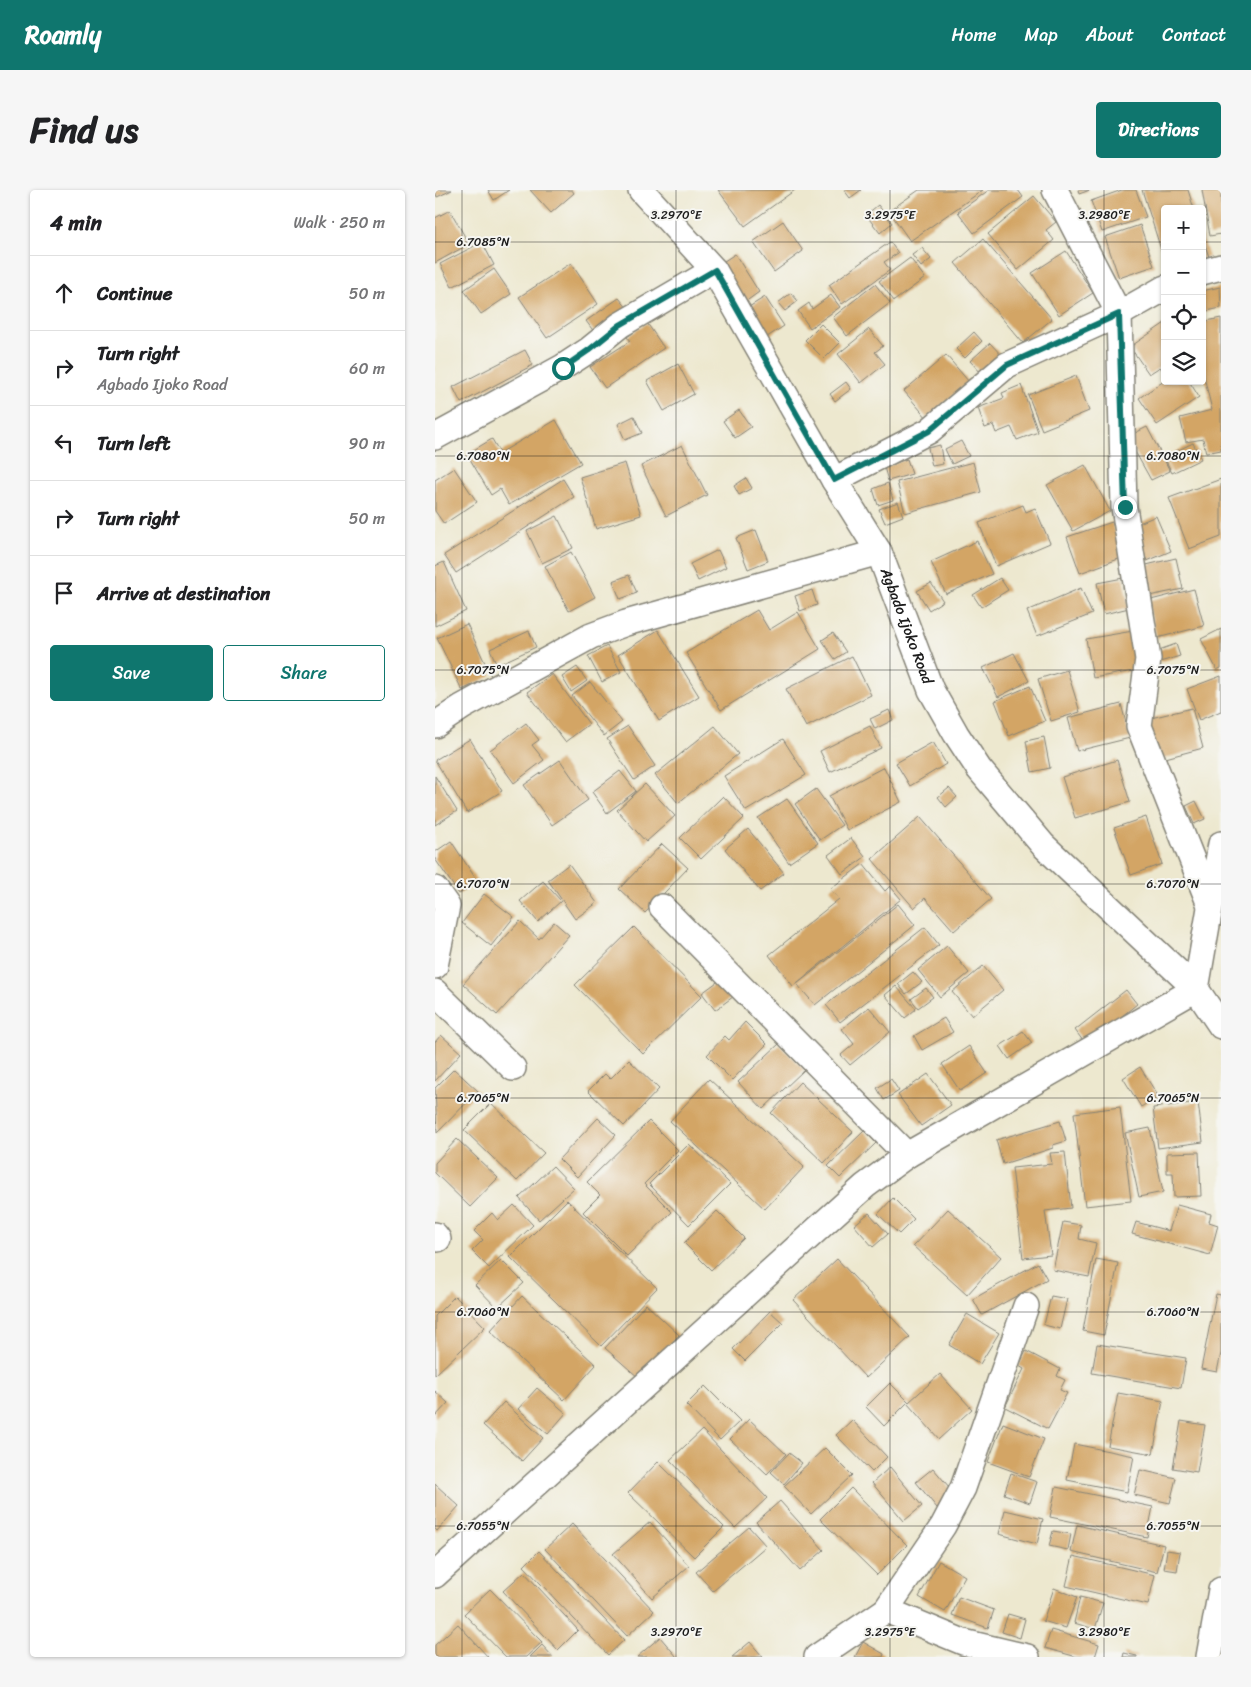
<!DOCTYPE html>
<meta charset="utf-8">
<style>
body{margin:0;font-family:Sriracha,sans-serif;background:#f6f6f6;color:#202124}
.controls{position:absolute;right:15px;top:15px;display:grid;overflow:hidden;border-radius:5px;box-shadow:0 1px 4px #0004}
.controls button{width:45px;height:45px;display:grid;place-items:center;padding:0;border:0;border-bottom:1px solid #e0e0e0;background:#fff;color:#202124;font:25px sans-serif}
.stop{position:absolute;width:15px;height:15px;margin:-11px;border:4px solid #0f766e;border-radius:50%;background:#fff}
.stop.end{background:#0f766e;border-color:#fff;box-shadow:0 1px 5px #0008}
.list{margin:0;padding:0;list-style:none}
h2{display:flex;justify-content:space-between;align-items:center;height:65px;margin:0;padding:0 20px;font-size:21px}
h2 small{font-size:16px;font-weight:400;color:#757577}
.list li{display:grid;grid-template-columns:32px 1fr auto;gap:15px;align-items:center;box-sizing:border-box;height:75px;padding:0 20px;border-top:1px solid #e0e0e0}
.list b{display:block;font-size:19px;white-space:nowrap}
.list p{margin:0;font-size:16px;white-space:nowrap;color:#757577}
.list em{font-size:16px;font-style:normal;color:#757577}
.actions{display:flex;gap:10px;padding:15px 20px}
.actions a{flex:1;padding:11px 0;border:1px solid #0f766e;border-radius:5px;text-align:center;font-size:18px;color:#0f766e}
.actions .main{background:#0f766e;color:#fff}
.icon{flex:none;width:28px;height:28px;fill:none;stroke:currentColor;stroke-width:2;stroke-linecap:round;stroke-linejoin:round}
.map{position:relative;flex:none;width:786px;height:1467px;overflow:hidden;border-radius:5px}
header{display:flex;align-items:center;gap:30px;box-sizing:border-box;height:70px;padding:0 25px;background:#0f766e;color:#fff}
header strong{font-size:24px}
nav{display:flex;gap:28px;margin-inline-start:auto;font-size:18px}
.intro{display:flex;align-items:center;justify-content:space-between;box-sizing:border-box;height:120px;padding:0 30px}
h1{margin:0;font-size:35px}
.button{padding:12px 22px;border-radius:5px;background:#0f766e;color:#fff;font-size:18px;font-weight:700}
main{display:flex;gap:30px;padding:0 30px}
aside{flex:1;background:#fff;border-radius:5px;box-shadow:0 1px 4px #0004}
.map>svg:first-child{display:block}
.building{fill:#d3a565}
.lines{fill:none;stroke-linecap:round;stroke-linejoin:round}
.minor-casing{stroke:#848276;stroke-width:28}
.minor{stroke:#fff;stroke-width:25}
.route{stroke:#0f766e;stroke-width:6}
.ticks{fill:none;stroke:#1c1c1c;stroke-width:1;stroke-opacity:0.45}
.labels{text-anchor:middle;stroke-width:4;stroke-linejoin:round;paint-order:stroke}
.street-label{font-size:15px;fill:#1c1c1c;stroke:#f6f6f2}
.ticks-label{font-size:12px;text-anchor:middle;fill:#1c1c1c;stroke:#f6f6f2;stroke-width:4;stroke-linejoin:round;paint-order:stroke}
</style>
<header>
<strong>Roamly</strong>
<nav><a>Home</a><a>Map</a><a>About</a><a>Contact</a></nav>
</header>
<div class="intro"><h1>Find us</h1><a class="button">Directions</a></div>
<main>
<aside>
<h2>4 min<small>Walk · 250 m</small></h2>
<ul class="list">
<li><svg class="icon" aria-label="ahead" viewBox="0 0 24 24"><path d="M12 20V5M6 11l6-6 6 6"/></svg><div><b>Continue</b></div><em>50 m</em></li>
<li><svg class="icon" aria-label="right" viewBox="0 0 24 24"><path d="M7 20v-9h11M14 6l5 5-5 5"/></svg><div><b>Turn right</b><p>Agbado Ijoko Road</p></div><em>60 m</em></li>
<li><svg class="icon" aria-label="left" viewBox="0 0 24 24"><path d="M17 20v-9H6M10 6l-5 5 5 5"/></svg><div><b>Turn left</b></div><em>90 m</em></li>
<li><svg class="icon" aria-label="right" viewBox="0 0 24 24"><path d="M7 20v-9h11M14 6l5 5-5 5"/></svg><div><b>Turn right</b></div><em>50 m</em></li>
<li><svg class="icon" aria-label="arrive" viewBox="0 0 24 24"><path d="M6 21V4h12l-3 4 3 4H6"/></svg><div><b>Arrive at destination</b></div></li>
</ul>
<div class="actions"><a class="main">Save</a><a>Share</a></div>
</aside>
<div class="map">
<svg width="786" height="1467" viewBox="0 0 786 1467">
<rect width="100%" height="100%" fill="#f6f6f2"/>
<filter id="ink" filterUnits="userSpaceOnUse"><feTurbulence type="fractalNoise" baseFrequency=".02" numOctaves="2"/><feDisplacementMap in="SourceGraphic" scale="10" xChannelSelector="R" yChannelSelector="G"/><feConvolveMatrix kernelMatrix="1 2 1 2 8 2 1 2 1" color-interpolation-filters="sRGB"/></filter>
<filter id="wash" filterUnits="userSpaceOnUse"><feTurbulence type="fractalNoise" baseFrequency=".0096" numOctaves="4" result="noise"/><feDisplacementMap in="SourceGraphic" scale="20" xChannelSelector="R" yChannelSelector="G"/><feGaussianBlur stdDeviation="1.12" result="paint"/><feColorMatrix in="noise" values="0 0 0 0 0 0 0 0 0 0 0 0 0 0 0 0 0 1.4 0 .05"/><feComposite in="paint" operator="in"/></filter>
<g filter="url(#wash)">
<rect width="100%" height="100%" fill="#ede8cf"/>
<g id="blocks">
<!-- building -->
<g class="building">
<polygon points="0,0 17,0 2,7"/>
<polygon points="53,0 74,0 59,10"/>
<polygon points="95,0 137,0 139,3 116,23"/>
<polygon points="283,0 360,0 310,36"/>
<polygon points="409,0 426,0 415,8"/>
<polygon points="484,0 548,0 475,51 454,21"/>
<polygon points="554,0 583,0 588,7 539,43 523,22"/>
<polygon points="643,0 655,0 644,4"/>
<polygon points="687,0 701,0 711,27 667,42 656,11"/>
<polygon points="707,0 753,0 759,19 730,19 730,72"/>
<polygon points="767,0 786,0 786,44 775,46"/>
<polygon points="599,6 621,32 611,40 619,50 583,80 553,44"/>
<polygon points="443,15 457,33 445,43 431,25"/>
<polygon points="15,20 34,54 0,73 0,28"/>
<polygon points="348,31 368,61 339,82 318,52"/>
<polygon points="705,35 719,76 684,88 670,47"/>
<polygon points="767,46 774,67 767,69"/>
<polygon points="548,49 617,129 588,153 520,73"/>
<polygon points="47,52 59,75 17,97 5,74"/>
<polygon points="455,52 463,63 449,72 455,80 407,114 394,95"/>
<polygon points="487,58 496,69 486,77 477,65"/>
<polygon points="631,61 658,103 624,125 597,83"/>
<polygon points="300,64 324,102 306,115 280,77"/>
<polygon points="475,68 490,88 459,111 444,91"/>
<polygon points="136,73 163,114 112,148 84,107"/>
<polygon points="59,79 76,104 46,124 29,100"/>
<polygon points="440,94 455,113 412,146 398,127"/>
<polygon points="785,97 786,118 767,122 767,101"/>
<polygon points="356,103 363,111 350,121 343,113"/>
<polygon points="396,105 405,117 375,138 363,121 374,113 377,119"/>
<polygon points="330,107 349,136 329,149 309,120"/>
<polygon points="184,108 193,119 160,143 151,131"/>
<polygon points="786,128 786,260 771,263 768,249 751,252 745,228 777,220 767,178 767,132"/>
<polygon points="212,133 229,158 170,198 155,177 195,151 192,147"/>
<polygon points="730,133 730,183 725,177 714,184 695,157"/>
<polygon points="386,134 405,153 389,169 370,150"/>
<polygon points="434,139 448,156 440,162 450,174 426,193 403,164"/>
<polygon points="539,142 547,151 530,168 521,159"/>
<polygon points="555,153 568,167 548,185 535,171"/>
<polygon points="90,160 98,175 26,213 18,197"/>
<polygon points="511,165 534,192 492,228 469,201"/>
<polygon points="243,174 259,204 229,221 212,191"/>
<polygon points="641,186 654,221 607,240 593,205"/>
<polygon points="729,191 754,191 764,207 722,235 704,208"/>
<polygon points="411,192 416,199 400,211 395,204"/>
<polygon points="586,195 603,242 582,250 576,237 561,243 558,235 550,238 543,218 569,208 567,203"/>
<polygon points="304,220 316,237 300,248 288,231"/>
<polygon points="199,226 207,243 190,250 183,234"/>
<polygon points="121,230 146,273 74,315 65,299 56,305 32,264 57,249 65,263"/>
<polygon points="712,237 735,281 716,290 692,247"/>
<polygon points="526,251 534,266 517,274 510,259"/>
<polygon points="758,253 766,269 737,283 729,267"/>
<polygon points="247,255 272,305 231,326 206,276"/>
<polygon points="505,255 508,274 497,276 493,258"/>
<polygon points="472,269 477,284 453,291 449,277"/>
<polygon points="538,272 546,302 470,323 462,292"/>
<polygon points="190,273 206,325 161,339 145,287"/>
<polygon points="650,275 675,321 638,341 612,295"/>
<polygon points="19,278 42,312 9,334 0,321 0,290"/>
<polygon points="311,288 317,298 304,305 299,296"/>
<polygon points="128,289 139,307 21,383 9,365"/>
<polygon points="786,289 786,347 754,359 734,308"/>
<polygon points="453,293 458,310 443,315 438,299"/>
<polygon points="463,312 468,326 450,333 444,319"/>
<polygon points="588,315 591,322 600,318 615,353 561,376 544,333"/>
<polygon points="122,326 138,358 107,373 92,341"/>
<polygon points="721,326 736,361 712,371 697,336"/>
<polygon points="677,332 689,367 645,383 632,347"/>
<polygon points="321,340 333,371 313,379 301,348"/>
<polygon points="542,351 557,384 511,404 496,372"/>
<polygon points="283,360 291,377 263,391 255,374"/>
<polygon points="136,362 160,407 134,421 110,376"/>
<polygon points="741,368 748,399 714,406 707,376"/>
<polygon points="9,372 31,421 0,436 0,376"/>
<polygon points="194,385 202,403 185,409 178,391"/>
<polygon points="565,388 573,400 546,417 538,405"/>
<polygon points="688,388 694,418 669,424 662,393"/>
<polygon points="496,393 508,411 494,420 482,401"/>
<polygon points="646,398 657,424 602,446 592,421"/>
<polygon points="759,399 769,436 722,448 712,411"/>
<polygon points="377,400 382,415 365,421 360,406"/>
<polygon points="322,420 334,440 363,422 385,459 286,520 251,463"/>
<polygon points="32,434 56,486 27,500 2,448"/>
<polygon points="786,439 786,478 782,480 766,449"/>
<polygon points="223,440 264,506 224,531 183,465"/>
<polygon points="94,441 101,457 62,475 55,459"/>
<polygon points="698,441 705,480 658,488 651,449"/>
<polygon points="398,443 411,462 400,469 387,450"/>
<polygon points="741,454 745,466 725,472 721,461"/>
<polygon points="172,456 186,482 167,492 153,466"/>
<polygon points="579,463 594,491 563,507 548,478"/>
<polygon points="417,466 436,505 371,537 351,499"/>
<polygon points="142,477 152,491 136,502 127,487"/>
<polygon points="632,480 645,522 616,531 603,489"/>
<polygon points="117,484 154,534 130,552 92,502"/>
<polygon points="786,486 786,521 764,530 752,499"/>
<polygon points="155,492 187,532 169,546 137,506"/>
<polygon points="595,496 610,531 574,546 560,511"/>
<polygon points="686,514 695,548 642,561 633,528"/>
<polygon points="757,518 768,558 723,570 712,529"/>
<polygon points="454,520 458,530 440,539 435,529"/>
<polygon points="91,533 104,550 97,555 109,570 79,593 55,560"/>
<polygon points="193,536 220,576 199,590 172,549"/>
<polygon points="280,536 303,564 243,613 220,585"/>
<polygon points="435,536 446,558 395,582 385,561"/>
<polygon points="609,547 615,578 597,582 591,551"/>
<polygon points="35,549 67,601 32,623 0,570"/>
<polygon points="348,549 371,585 311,621 289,586"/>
<polygon points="498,552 511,574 475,596 461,573"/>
<polygon points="125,570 153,610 117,635 89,595"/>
<polygon points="682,570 695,612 640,628 627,587"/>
<polygon points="449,577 466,612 412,640 394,606"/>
<polygon points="185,581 201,601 172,623 157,602"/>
<polygon points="0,586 22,621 0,635"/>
<polygon points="210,594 240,626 211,652 182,620"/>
<polygon points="514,598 522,607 511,617 503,607"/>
<polygon points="381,599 407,635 385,650 360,614"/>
<polygon points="288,606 309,628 266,669 245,648"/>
<polygon points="352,609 383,653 354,673 323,628"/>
<polygon points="761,611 770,629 759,634 751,616"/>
<polygon points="485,627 556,709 519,741 490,708 479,718 437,669"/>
<polygon points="711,627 727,674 696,685 679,638"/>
<polygon points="313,639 349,683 325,701 290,659"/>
<polygon points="416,648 430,667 407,684 393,665"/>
<polygon points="16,651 43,692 24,704 0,669 0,662"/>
<polygon points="227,654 253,678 210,723 184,699"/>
<polygon points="134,674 162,713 140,729 113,690"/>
<polygon points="428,674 450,701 455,696 466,709 358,796 334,765 404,709 395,699"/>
<polygon points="108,691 126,711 103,732 85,711"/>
<polygon points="49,704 79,727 56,756 27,733"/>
<polygon points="463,714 480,735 380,815 362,794"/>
<polygon points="85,731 104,749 119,732 134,745 62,825 28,794"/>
<polygon points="199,737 267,806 208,864 140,795"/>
<polygon points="490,737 504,755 405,832 391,815"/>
<polygon points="512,756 534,783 505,807 483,780"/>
<polygon points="548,776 568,800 537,826 517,802"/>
<polygon points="478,782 487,792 471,804 463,794"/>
<polygon points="289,787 302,804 280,820 267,803"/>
<polygon points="461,796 481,819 470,828 450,805"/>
<polygon points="491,798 498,807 483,818 476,809"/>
<polygon points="691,800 702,814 651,855 640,840"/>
<polygon points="434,817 455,842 415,875 406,865 419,854 407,839"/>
<polygon points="509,828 518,842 487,860 479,846"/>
<polygon points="310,832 332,854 297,890 272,865 290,846 294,850"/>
<polygon points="588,841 597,853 574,869 565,856"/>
<polygon points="6,845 26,863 0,891 0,852"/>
<polygon points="344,854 369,880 328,919 303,892"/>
<polygon points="534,856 552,883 525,901 507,874"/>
<polygon points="194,870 224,899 189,936 153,901 170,884 175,889"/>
<polygon points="705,877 723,906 706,917 688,888"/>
<polygon points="19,879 43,901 2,943 0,898"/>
<polygon points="493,884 516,915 486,936 463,905"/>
<polygon points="274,889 369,977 330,1019 235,931"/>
<polygon points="456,889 464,901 449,910 442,898"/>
<polygon points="365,892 418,942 389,973 336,923"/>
<polygon points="763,912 768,952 723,958 718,918"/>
<polygon points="56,913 109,963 82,991 29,940"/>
<polygon points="685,917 696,1011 650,1016 639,923"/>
<polygon points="163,928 181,945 142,987 124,969"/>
<polygon points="214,931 243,960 209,994 237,1022 192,1066 148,1022 165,1005 152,992"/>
<polygon points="625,931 631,951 618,955 618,958 568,974 561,950"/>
<polygon points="715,938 728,1002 704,1007 690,943"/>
<polygon points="429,941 441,953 405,988 393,976"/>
<polygon points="22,949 63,988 35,1017 0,983 0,973"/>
<polygon points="254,954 295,994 254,1035 214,994"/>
<polygon points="630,962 636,1018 610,1021 616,1065 588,1068 577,978 617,974 615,963"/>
<polygon points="764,962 766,1006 739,1007 738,983 732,983 732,963"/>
<polygon points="118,976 139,998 104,1030 84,1008"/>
<polygon points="458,1008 479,1029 464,1044 443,1024"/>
<polygon points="132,1010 222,1098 166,1156 75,1067"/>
<polygon points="79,1015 98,1035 54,1078 37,1061 48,1050 39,1041 57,1023 63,1030"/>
<polygon points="742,1015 776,1024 774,1032 783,1035 775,1065 697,1044 701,1032 734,1041"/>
<polygon points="513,1019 566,1067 532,1105 478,1056"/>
<polygon points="282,1021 309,1048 276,1080 249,1053"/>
<polygon points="434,1023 453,1044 438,1057 419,1035"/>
<polygon points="628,1032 646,1035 644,1049 661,1053 654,1087 618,1080"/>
<polygon points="402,1069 475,1147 431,1188 358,1110"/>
<polygon points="661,1069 683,1073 669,1145 648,1141"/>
<polygon points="66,1070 89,1093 62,1118 40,1095"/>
<polygon points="603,1073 612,1089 547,1125 538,1109"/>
<polygon points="781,1104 786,1105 786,1163 782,1182 766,1179"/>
<polygon points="20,1106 50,1137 0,1185 0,1126"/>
<polygon points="87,1106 161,1175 129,1210 55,1141"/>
<polygon points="616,1106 632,1109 625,1139 609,1135"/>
<polygon points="211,1114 244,1145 204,1188 170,1158"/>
<polygon points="335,1121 348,1133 310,1171 298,1159"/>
<polygon points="532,1124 564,1143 545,1174 514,1155"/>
<polygon points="662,1154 751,1168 746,1198 657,1183"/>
<polygon points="591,1161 625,1179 622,1186 630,1190 625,1200 632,1203 613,1239 570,1217 589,1179 584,1176"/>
<polygon points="505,1184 537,1219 504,1249 472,1213 449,1236 431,1217 455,1193 474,1212"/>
<polygon points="270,1196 305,1231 285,1250 251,1215"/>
<polygon points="102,1198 131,1223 113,1244 83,1219"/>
<polygon points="0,1201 13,1213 0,1227"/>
<polygon points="683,1203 728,1211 718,1264 673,1256"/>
<polygon points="69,1212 108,1248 87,1271 48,1235"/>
<polygon points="314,1229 351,1264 332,1284 295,1249"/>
<polygon points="417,1230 452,1267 437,1282 401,1245"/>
<polygon points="746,1231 770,1235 762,1282 738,1278"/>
<polygon points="568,1233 609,1249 594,1287 553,1272"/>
<polygon points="267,1240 332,1308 300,1338 235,1270"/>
<polygon points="639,1254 699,1266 692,1302 632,1290"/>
<polygon points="390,1258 417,1285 376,1324 349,1296"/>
<polygon points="354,1263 367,1273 349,1294 336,1282"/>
<polygon points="223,1272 289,1337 259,1367 193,1303"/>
<polygon points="455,1277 487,1316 469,1331 437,1293"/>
<polygon points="498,1278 520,1304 502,1318 481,1292"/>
<polygon points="705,1280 741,1288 735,1313 699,1305"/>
<polygon points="576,1283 602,1292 595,1313 569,1304"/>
<polygon points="0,1294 24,1316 2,1341 0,1339"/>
<polygon points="621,1297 718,1317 712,1347 615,1327"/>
<polygon points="416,1298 472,1355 442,1385 385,1329"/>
<polygon points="345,1311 389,1360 365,1381 321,1332"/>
<polygon points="570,1320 608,1329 602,1354 564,1344"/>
<polygon points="215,1332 254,1376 217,1408 178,1364"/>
<polygon points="137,1334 219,1421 192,1446 110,1359"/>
<polygon points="642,1335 729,1355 722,1382 636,1362"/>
<polygon points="314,1337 331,1356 278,1401 261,1382"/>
<polygon points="618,1341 636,1344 633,1360 614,1356"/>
<polygon points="732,1360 745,1362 742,1381 729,1379"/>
<polygon points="104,1361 189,1450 173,1465 89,1376"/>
<polygon points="638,1366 720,1385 713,1415 631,1396"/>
<polygon points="504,1371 530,1386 510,1422 484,1407"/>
<polygon points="89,1382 143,1440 123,1460 68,1401"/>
<polygon points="619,1398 642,1407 631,1438 608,1431"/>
<polygon points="55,1399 107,1452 91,1467 71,1467 29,1424"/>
<polygon points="524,1407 559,1420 553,1438 517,1425"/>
<polygon points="645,1407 668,1413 660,1439 639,1433"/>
<polygon points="573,1424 590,1429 585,1448 567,1442"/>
<polygon points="23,1434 53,1467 0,1467 0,1455"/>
<polygon points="616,1440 664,1454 660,1467 642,1467 610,1458"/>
<polygon points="225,1447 242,1467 202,1467"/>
<polygon points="315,1452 328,1467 297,1467"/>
<polygon points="428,1452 449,1464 448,1467 420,1467"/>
<polygon points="107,1455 118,1467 95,1467"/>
<polygon points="689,1463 702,1466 702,1467 688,1467"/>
</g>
</g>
</g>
<g filter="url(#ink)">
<use href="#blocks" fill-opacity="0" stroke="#848276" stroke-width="1"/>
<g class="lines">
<!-- minor casing -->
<g class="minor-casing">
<g id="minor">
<path id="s1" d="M 206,0 L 279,80 L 399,290 L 444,362 L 496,500 L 521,544 L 544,579 L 608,655 L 761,799 L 786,836"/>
<polyline points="620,0 684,124 689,317 713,469 704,536 775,715"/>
<polyline points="767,82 786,77"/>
<polyline points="0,247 128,177 154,160 185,135 279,80"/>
<polyline points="399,290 494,241 572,175 684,124 730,98"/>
<polyline points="0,535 27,517 156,446 191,433 444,362"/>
<polyline points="0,699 12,716 0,776"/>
<polyline points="227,717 472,965"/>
<polyline points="0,802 78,878"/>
<polyline points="0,1045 3,1049"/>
<polyline points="0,1385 430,996 472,965 761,799 786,654"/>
<polyline points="451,1420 528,1452 592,1467"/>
<polyline points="382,1467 451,1420 508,1336 528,1298 591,1116"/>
<polyline points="774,1467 786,1400"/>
</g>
</g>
<!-- minor -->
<use href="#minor" class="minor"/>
</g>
</g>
<g class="lines" filter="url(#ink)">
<!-- route -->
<polyline class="route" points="128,178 154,160 185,135 280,80 399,290 494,241 572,175 684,124 690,317"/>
</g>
<!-- ticks -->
<path class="ticks" d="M 27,0 L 27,1467M 241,0 L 241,1467M 455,0 L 455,1467M 669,0 L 669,1467M 0,52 L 730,52M 767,52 L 786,52M 0,266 L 786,266M 0,480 L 786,480M 0,694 L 786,694M 0,908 L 786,908M 0,1122 L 786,1122M 0,1336 L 786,1336"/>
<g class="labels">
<!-- street labels -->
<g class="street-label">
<text dy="5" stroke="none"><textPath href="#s1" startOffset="514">Agbado Ijoko Road</textPath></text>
</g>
</g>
<g class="ticks-label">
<text x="241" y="29">3.2970°E</text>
<text x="455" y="29">3.2975°E</text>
<text x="669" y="29">3.2980°E</text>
<text x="48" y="56">6.7085°N</text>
<text x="48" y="270">6.7080°N</text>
<text x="738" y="270">6.7080°N</text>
<text x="48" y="484">6.7075°N</text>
<text x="738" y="484">6.7075°N</text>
<text x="48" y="698">6.7070°N</text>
<text x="738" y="698">6.7070°N</text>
<text x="48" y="912">6.7065°N</text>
<text x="738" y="912">6.7065°N</text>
<text x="48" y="1126">6.7060°N</text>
<text x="738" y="1126">6.7060°N</text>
<text x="48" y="1340">6.7055°N</text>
<text x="738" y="1340">6.7055°N</text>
<text x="241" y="1446">3.2970°E</text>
<text x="455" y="1446">3.2975°E</text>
<text x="669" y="1446">3.2980°E</text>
</g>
</svg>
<div class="controls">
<button>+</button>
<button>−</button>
<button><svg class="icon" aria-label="locate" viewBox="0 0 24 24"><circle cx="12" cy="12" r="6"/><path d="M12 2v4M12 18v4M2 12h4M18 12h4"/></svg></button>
<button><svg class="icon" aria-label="layers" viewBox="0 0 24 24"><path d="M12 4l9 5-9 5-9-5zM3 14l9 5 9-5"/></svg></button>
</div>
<div class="stop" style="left:128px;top:178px"></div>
<div class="stop end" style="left:690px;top:317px"></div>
</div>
</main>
